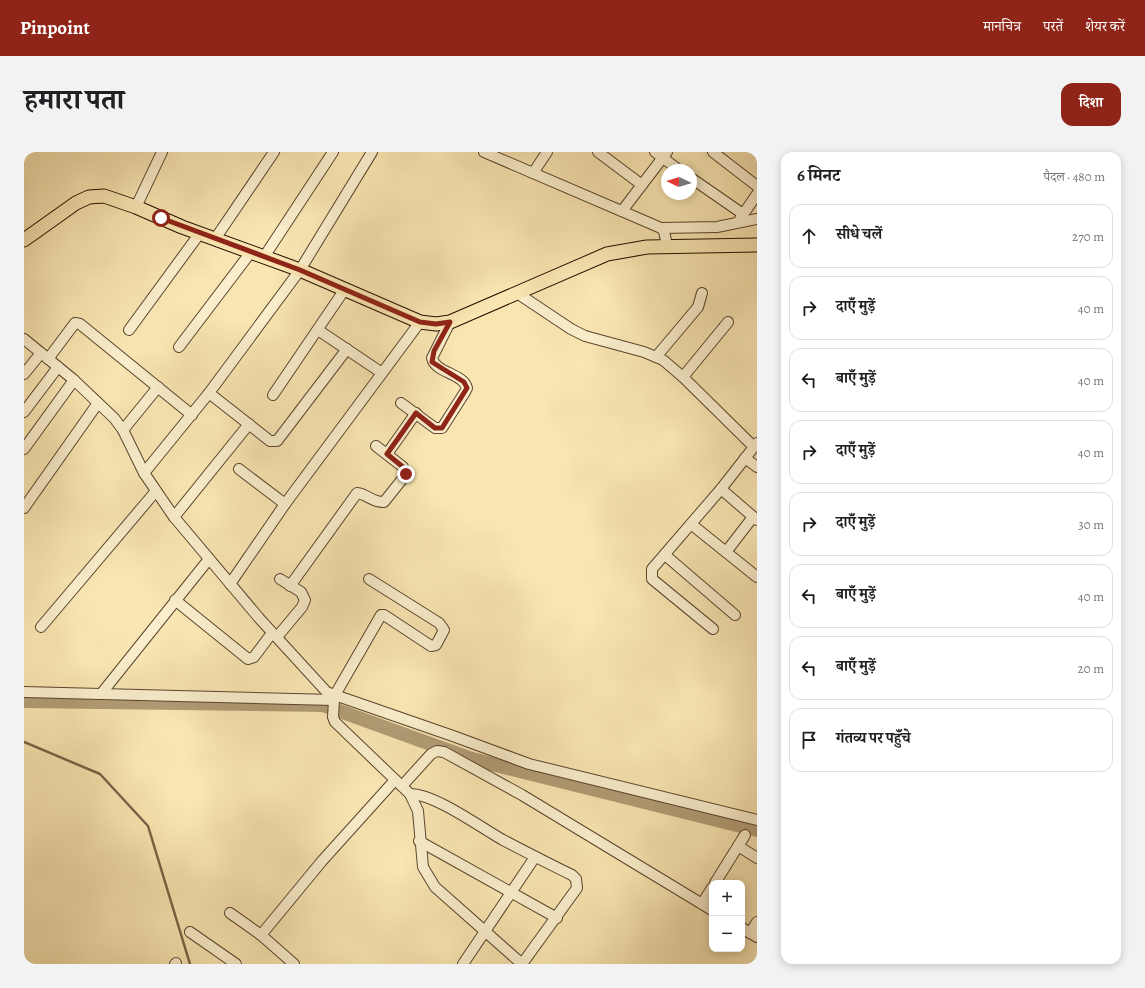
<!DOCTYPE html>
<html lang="hi">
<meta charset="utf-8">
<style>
body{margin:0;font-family:Alegreya,"Noto Serif Devanagari",serif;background:#f2f2f2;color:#202124}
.controls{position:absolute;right:12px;bottom:12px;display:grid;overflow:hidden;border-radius:8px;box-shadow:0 2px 10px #0003}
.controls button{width:36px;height:36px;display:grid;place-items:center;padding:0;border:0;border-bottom:1px solid #e0e0e0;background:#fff;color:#202124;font:20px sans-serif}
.compass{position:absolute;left:637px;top:12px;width:36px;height:36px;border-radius:50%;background:#fff;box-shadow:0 2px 10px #0003;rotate:274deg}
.stop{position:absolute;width:12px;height:12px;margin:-9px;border:3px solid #8f2418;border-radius:50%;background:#fff}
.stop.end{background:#8f2418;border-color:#fff;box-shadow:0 1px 4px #0008}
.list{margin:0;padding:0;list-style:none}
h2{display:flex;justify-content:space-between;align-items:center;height:52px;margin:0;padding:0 16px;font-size:17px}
h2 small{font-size:13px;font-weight:400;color:#757577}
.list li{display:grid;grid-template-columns:26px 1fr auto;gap:12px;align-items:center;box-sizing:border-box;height:64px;margin:0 8px 8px;padding:0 8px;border:1px solid #e0e0e0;border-radius:12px}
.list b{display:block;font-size:15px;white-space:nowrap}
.list em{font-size:13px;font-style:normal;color:#757577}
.icon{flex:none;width:22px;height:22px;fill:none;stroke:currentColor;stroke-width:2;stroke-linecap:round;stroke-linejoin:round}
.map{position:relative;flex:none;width:733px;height:812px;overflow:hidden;border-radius:12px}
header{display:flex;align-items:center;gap:24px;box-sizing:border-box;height:56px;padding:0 20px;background:#8f2418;color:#fff}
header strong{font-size:19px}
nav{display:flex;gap:22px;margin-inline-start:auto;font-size:14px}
.intro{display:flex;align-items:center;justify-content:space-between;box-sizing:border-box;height:96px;padding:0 24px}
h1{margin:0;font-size:28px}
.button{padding:10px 18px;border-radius:12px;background:#8f2418;color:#fff;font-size:14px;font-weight:700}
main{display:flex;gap:24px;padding:0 24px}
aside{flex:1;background:#fff;border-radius:12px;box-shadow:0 2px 10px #0003}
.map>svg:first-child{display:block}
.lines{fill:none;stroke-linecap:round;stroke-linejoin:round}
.stream{stroke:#796447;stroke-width:2.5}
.river{stroke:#b19c75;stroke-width:14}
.minor-casing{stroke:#5a442d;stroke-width:12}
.major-casing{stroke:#260f01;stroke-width:15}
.minor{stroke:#faeecc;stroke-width:10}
.major{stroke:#f8e5b1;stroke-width:13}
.route{stroke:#8f2418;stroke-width:5}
</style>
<header>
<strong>Pinpoint</strong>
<nav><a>मानचित्र</a><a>परतें</a><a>शेयर करें</a></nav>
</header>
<div class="intro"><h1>हमारा पता</h1><a class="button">दिशा</a></div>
<main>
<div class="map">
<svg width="733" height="812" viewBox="0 0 733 812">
<rect width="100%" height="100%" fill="#f8e5b1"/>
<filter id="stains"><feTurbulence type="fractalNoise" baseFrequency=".005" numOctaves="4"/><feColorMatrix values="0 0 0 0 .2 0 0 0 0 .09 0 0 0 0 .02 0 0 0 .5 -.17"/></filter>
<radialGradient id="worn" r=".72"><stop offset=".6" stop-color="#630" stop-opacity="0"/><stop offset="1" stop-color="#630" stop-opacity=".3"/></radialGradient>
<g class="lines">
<!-- stream -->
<polyline class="stream" points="0,590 76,622 124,674 166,812"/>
<!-- river -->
<polyline class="river" points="0,549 299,553 448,607 733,678"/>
<!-- minor casing -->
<g class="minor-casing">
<g id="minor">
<polyline points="460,0 637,76 640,79 643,94"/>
<polyline points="574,0 618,33"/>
<polyline points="631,0 655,18"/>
<polyline points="689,0 733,34"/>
<polyline points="509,21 523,0"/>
<polyline points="667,26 719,62"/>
<polyline points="112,55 138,0"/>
<polyline points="598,59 643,0"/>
<polyline points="716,67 733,42"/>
<polyline points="637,76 693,75 733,67"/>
<polyline points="191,87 250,0"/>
<polyline points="240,105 309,0"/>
<polyline points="493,141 547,177 561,184 620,200 639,208 659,225 730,295"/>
<polyline points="105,178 176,81"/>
<polyline points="294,178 358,221"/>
<polyline points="0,187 50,228 90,266 99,278 120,321 150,365 235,466 310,548 309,565 311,570 386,642 394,659 399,715 411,735 498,812"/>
<polyline points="155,195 227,100"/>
<polyline points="632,205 674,155 678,141"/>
<polyline points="24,207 51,171 56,172 168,263"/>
<polyline points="0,222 17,201"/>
<polyline points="659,225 704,170"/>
<polyline points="185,241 246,289 253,289 323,197"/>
<polyline points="249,243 321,137"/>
<path d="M 377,251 L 411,276 L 418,276 L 441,240 L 443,236 C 439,221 411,221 408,206 L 426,170"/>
<polyline points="0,260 34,215"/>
<polyline points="99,278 134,235"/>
<polyline points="0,297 50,228"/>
<polyline points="363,302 392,261"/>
<polyline points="721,306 733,315"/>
<polyline points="215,317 261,352"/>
<polyline points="120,321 185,241 276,118 348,0"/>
<polyline points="697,337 733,368"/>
<polyline points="0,356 74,251"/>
<polyline points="150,365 225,272"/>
<polyline points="667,372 733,425"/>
<polyline points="702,400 729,365"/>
<polyline points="641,403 711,463"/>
<polyline points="206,432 261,352 396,170"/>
<path d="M 266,434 L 333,341 C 343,342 349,351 360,350 L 380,325 L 382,322 L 379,315 L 352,294"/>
<polyline points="151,448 224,507 230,505 248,481"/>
<polyline points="17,475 132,339"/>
<polyline points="689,477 628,427 628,417 697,337 733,291"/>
<polyline points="253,485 278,455 281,448 277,440 256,427"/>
<polyline points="0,540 310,548"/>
<polyline points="305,541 429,584 505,612 733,668"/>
<polyline points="77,542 185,407"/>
<polyline points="311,543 357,463 360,463 407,494 412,493 420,478 415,471 345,427"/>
<polyline points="378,634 407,602 413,599 420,600 498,643 688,758"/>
<path d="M 386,642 C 411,642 456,675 479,688 C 502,700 525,712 548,723 L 552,727 L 553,736 L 498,812"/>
<polyline points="395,689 533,766"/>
<polyline points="714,694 733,706"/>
<polyline points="691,731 721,683"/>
<polyline points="678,752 688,736"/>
<polyline points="206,761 237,783 270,812"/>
<polyline points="718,776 733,785"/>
<polyline points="166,780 212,812"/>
<polyline points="726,781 733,770"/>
<polyline points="237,783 298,709 371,628"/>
<polyline points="151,812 152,811"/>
<polyline points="439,812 511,705"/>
</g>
</g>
<!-- major casing -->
<g class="major-casing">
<polyline id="major" points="0,88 52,51 65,45 80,44 112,55 158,75 276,118 396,170 412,172 426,170 583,102 623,95 733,93"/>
</g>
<!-- minor -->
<use href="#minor" class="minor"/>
<!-- major -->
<use href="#major" class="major"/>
</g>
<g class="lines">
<!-- route -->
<polyline class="route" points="137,66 276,118 396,170 412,172 426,170 410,199 408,210 440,230 443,236 418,276 411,276 392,261 363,302 379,315 382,322"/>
</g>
<rect width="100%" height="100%" filter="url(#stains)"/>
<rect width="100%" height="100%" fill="url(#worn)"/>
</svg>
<div class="controls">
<button>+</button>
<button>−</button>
</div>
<svg class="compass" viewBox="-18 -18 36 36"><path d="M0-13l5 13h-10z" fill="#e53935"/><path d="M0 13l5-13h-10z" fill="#757577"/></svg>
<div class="stop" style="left:137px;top:66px"></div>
<div class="stop end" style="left:382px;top:322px"></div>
</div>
<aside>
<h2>6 मिनट<small>पैदल · 480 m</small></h2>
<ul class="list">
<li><svg class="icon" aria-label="ahead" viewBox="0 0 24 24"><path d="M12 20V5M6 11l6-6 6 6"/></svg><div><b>सीधे चलें</b></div><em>270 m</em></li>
<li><svg class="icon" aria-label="right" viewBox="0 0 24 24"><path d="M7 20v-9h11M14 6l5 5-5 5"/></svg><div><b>दाएँ मुड़ें</b></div><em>40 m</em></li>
<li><svg class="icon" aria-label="left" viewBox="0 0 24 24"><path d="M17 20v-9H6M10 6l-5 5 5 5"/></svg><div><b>बाएँ मुड़ें</b></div><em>40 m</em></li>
<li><svg class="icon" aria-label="right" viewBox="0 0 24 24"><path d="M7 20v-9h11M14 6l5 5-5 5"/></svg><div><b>दाएँ मुड़ें</b></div><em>40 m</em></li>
<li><svg class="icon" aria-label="right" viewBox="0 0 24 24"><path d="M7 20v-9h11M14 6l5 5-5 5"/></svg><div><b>दाएँ मुड़ें</b></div><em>30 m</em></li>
<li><svg class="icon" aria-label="left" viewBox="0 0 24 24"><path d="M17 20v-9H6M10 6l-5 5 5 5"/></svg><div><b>बाएँ मुड़ें</b></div><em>40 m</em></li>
<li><svg class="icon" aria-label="left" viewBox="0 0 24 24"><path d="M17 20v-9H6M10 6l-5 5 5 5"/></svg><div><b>बाएँ मुड़ें</b></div><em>20 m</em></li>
<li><svg class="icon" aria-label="arrive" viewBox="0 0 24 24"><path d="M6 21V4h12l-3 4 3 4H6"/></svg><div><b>गंतव्य पर पहुँचे</b></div></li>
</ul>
</aside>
</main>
